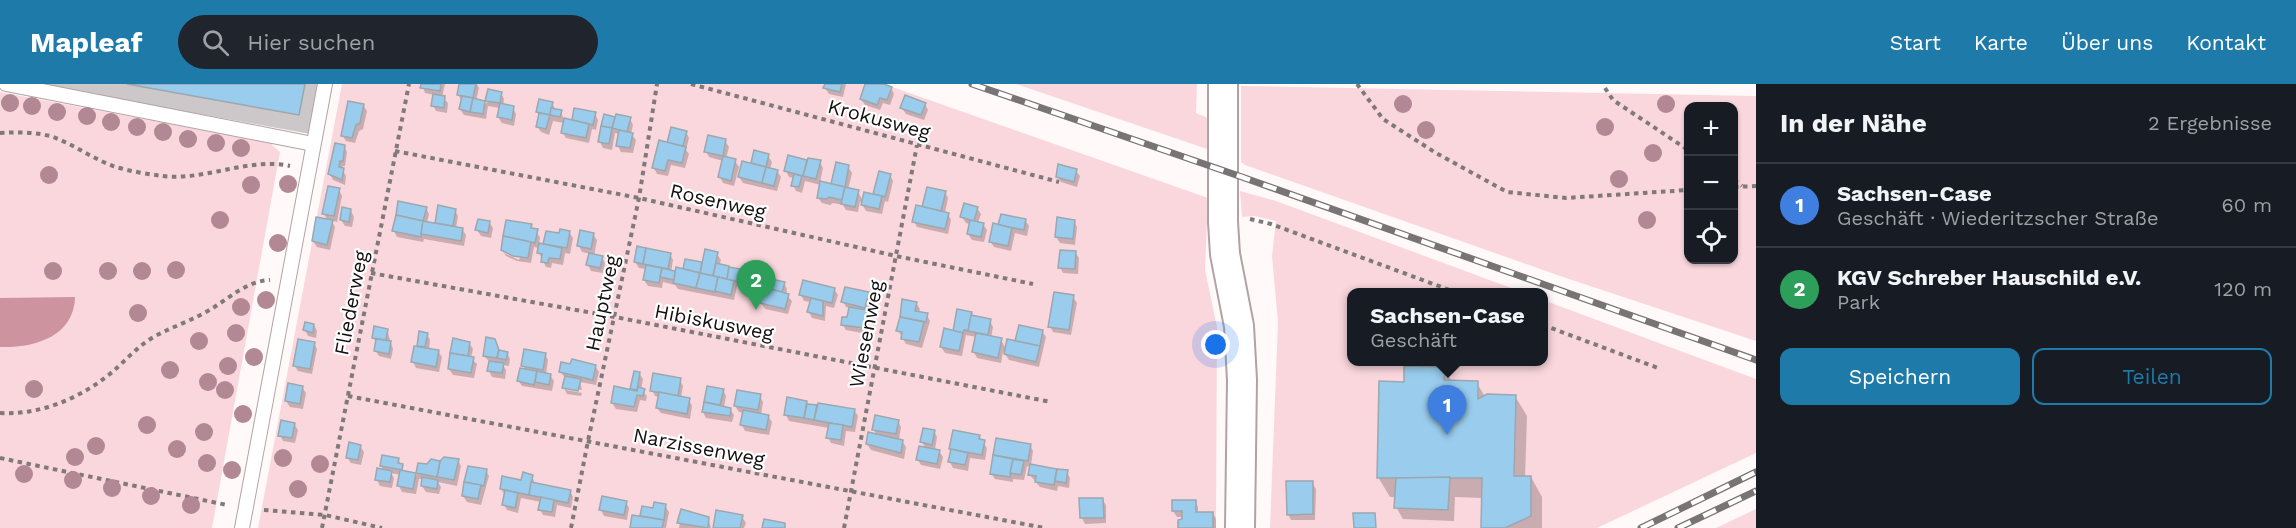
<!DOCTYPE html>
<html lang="de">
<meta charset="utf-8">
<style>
body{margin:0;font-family:"Work Sans",sans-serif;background:#20242c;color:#f1f3f6}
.controls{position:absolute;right:18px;top:18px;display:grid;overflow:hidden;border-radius:12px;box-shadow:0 2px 4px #0004}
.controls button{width:54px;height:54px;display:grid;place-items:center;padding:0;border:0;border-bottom:2px solid #363941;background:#171b24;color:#f1f3f6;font:30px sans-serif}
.you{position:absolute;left:1216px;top:261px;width:21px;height:21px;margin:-15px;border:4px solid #fff;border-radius:50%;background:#1a73e8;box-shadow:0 0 0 9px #1a73e833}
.badge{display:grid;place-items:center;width:39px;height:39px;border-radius:50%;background:#1e7aa8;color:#fff;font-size:20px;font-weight:700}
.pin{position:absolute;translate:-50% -50px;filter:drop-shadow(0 2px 3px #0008)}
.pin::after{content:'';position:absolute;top:32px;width:21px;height:18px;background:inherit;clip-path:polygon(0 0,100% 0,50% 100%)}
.popup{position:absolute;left:1347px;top:204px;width:201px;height:78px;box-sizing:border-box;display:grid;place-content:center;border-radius:12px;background:#171b24;filter:drop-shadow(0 2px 4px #0005);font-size:20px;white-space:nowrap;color:#9ea1a6}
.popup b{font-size:22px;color:#f1f3f6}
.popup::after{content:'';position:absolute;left:50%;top:100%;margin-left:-12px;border:12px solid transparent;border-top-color:#171b24}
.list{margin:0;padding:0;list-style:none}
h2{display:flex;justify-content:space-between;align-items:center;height:78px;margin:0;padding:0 24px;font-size:26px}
h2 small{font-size:20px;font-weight:400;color:#9ea1a6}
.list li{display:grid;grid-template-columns:39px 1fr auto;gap:18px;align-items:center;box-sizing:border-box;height:84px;padding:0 24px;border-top:2px solid #363941}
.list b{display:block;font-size:22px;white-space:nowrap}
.list p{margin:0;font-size:20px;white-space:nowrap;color:#9ea1a6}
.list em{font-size:20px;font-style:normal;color:#9ea1a6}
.actions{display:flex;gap:12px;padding:18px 24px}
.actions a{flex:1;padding:14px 0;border:2px solid #1e7aa8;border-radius:12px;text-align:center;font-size:21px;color:#1e7aa8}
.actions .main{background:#1e7aa8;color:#fff}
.icon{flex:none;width:33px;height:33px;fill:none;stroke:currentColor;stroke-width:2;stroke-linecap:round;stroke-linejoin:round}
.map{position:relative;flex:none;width:1756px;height:444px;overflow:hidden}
header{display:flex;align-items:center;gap:36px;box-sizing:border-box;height:84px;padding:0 30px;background:#1e7aa8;color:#fff}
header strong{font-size:28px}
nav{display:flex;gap:33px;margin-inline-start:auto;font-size:21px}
.search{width:420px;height:54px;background:#20242c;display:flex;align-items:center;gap:15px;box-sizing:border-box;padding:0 21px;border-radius:33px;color:#9ea1a6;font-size:22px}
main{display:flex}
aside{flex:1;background:#171b24}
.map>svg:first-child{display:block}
.green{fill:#fad7dd;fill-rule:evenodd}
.water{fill:#cd949f}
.shadow{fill:#0003}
.building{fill:#99cced;stroke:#9ca7ae;stroke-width:1.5}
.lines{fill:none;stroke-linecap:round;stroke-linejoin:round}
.lane-casing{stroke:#b1a3a5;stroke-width:16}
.street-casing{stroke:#b1a3a5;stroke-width:32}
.path{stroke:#7f797a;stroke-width:4;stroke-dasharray:4.5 4.5;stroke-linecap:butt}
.lane{stroke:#fff;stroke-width:14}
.street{stroke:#fff;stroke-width:28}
.rail-casing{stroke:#787374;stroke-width:7}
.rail{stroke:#fff;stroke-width:4.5;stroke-dasharray:14;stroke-linecap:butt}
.tree{fill:#b18893}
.labels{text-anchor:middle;stroke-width:4.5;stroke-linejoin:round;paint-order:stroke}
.street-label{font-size:20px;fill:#140f10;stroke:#fff}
</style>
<header>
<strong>Mapleaf</strong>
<div class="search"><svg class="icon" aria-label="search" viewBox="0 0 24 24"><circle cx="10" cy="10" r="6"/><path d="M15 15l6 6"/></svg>Hier suchen</div>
<nav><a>Start</a><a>Karte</a><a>Über uns</a><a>Kontakt</a></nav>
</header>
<main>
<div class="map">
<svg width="1756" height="444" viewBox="0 0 1756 444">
<rect width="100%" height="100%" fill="#fff9fa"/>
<!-- green -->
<g class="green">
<polygon points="342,0 884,0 1208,114 1205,186 1217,243 1216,444 258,444"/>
<polygon points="1016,0 1197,0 1196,29 1210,35 1210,66"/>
<path d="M 1241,2 L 1756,12 L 1756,257 L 1563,193 L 1245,81 L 1241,78 ZM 1688,22 L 1734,22 L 1734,176 L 1688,176 Z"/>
<polygon points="0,8 270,59 280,68 212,444 0,444"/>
<polygon points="1240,107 1276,117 1522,208 1351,208 1351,278 1543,278 1543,216 1756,295 1756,369 1597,444 1270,444 1278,238 1272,172 1276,137 1254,132 1242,133"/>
<polygon points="1756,425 1756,444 1716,444"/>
</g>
<!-- water -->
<path class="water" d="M 75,213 C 74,253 34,264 0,263 L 0,214 Z"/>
<!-- shadow -->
<g class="shadow">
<polygon points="34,0 319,0 310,50"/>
<polygon points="422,0 445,0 442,13 448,19 447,29 436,27 433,21 435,11 425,9"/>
<polygon points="460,0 477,0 479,4 476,17 487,19 489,7 501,9 504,15 503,22 513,24 516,30 514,42 502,39 498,33 500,24 488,22 486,35 464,31 460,25 462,17 458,11"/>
<polygon points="826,0 846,0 843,13 829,10 825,4"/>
<polygon points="866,0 879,0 891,4 894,10 890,21 883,19 880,26 865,21 861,15"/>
<polygon points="552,19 555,25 561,28 564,36 573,38 595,30 598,36 596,46 592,45 589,59 566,54 562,48 564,39 553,37 549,51 541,48 537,42 540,32 537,28"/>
<polygon points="925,20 928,26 924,36 906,30 902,24"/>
<polygon points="363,21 367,27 363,45 359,47 355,59 346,57 342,51"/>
<polygon points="605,32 630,35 633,41 631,50 636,56 633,69 621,68 618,62 620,50 615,49 612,66 603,64 600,58"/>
<polygon points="686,48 689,54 686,66 689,70 685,84 671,81 668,92 657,90 654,84 668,60"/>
<polygon points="725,57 729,63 726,75 735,77 739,83 734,102 723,99 720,93 723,77 709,73 706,67"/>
<polygon points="344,62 347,68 345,82 343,82 342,85 346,92 345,101 333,96 330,90"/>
<polygon points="755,68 768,72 772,78 770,85 777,87 781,93 777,107 743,99 739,93 752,81"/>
<polygon points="789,73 808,78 820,78 823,84 820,98 832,102 848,83 852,89 848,106 858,108 863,117 874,112 890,91 893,97 888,118 885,117 882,130 866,127 860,117 858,128 846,126 843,121 833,119 830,121 822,119 818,114 821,101 805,97 802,109 796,107 793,101 794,94 789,93 786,87"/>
<polygon points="1076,87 1080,92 1077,103 1061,98 1057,92"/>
<polygon points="339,106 342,112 337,138 331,136 335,143 330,166 317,163 313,157 328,137 324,130"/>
<polygon points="945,108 948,114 945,129 948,130 951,136 948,150 917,143 914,137"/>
<polygon points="440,123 455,126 458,132 456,144 462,145 466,151 464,162 424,155 423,158 397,153 394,147 426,124 429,130 427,139 437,140"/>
<polygon points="977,124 981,130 978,139 983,140 987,146 984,158 972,156 968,150 970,140 966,139 962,133"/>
<polygon points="351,127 354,133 352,143 345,142 341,136"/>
<polygon points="1025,136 1029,142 1027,152 1015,149 1011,167 994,163 990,157 994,141"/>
<polygon points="1074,137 1077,143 1075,161 1060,159 1056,153"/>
<polygon points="489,138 493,144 491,154 481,152 477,146"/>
<polygon points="531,142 540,153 539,161 544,161 547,149 560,151 569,148 573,154 570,170 565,169 563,181 552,179 551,184 546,183 539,169 539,164 534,163 531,179 517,177 506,172 504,169 519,176 520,173 504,166 504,169 502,166"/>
<polygon points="593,150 597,156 594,172 602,173 605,179 603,189 591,187 588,181 591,170 582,168 579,162"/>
<polygon points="1075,168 1079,174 1078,190 1063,189 1060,183"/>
<polygon points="670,170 673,176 671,188 677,188 684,187 686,177 703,180 717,170 721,176 719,182 745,188 748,194 746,204 737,202 734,216 678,205 675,201 663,198 662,204 648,202 644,196 646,185 639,184 635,178"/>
<polygon points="784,199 787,205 786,211 792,217 788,230 765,225 761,219 762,207 759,201"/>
<polygon points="834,205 838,211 834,224 826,222 825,237 812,234 809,228 811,218 804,217 801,211"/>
<polygon points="868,210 871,216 868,230 870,233 867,250 846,246 842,240 849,235 850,224 846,223 843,217"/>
<polygon points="1073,213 1077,219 1071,251 1053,248 1050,242"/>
<polygon points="903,217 916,219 920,225 919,229 927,231 930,237 922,264 906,260 898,246"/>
<polygon points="971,229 973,233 990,237 993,243 991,254 1001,256 1006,265 1042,247 1046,253 1039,283 1009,276 1003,267 1001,279 977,274 974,268 977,253 966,251 962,272 945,269 941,263"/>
<polygon points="314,241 317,247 316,254 308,252 305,246"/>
<polygon points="387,246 393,265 391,275 379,272 375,266 377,259 373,254"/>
<polygon points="420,249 427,250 430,256 429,266 438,267 442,273 439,288 416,284 413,278"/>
<polygon points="494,256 499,268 507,269 510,275 509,282 503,281 506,286 505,295 492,293 489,287 490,278 484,272"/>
<polygon points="314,259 317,265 312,290 298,287 294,281"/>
<polygon points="469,259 473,265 471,274 477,280 474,294 453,291 449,285"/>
<polygon points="545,270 548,276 546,290 550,291 554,297 552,307 522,302 518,296 525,286 523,281"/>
<polygon points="595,282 599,288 596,301 580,298 582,306 566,303 566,306 582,309 581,312 567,310 564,304 566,294 560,288"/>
<polygon points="1444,284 1452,298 1477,299 1485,313 1515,312 1527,332 1525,394 1531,393 1542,413 1542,444 1483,444 1483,414 1455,413 1454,437 1403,435 1396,423 1397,413 1390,413 1378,393 1405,299"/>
<polygon points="635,289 639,289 643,295 641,306 647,312 646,317 640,316 637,328 616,325 612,319 632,307"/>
<polygon points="680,296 683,302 681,314 689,316 692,322 690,335 661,329 657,324 659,313 655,312 652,306"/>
<polygon points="302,303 306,309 303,325 290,323 286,317"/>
<polygon points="708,303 723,306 726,312 724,323 730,325 734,331 732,338 706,334 703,328"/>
<polygon points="760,312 763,318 761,331 768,332 772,338 769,351 745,347 742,341 744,329 739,328 735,322"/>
<polygon points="806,318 808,321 818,323 854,326 858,332 855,348 846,347 844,362 831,359 828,353 829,344 789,337 786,331"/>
<polygon points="898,337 901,343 899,356 902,357 906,363 904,375 871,366 867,360 877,352 874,346"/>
<polygon points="294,340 298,346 295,359 283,357 280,351"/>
<polygon points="934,347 937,353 935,366 939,367 943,373 940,385 921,381 918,376 926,365 922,358"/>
<polygon points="954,348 979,352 987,364 985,376 970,374 968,387 953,384 950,378"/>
<polygon points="998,356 1030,361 1033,367 1031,381 1067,388 1070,394 1069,404 1058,402 1057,407 1040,403 1029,390 1031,383 1027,382 1024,396 1013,395 1013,398 995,395 991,389"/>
<polygon points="360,362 364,368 361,381 351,379 347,373"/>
<polygon points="398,375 405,389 417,391 419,380 427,381 458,376 461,382 457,402 438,398 441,403 439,410 426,408 422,402 424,395 419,395 416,410 402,408 399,402 401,391 391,389 394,394 392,404 380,402 377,396 384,387 381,382"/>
<polygon points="486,386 489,392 481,421 467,418 463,412"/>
<polygon points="532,392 535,400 570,407 573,413 571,424 557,421 555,433 543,431 540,425 541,418 521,414 518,429 507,426 504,421 505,411 501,405 522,398"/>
<polygon points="1312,399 1316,405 1315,436 1291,436 1288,430"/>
<polygon points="1102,415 1106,421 1106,439 1085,440 1082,434 1081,416"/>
<polygon points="1195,417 1198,423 1198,429 1213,429 1216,435 1216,444 1180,444 1184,433 1177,433 1173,427"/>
<polygon points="626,418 629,424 627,436 604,432 601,426"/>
<polygon points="665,422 669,428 666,444 632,444 641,434 643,424 654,426"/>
<polygon points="682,426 708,434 711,444 679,444"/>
<polygon points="742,433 746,439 744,444 714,444"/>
</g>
<!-- building -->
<g class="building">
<polygon points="127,0 305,0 299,31"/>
<polygon points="421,0 441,0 440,7 420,4"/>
<polygon points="459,0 476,0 473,14 457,11"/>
<polygon points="825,0 842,0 840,8 823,4"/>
<polygon points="865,0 884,0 892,3 887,16 880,14 877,21 860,15"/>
<polygon points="488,5 502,8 500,19 485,17"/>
<polygon points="433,10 445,12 444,24 431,22"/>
<polygon points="905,11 926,19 921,31 900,24"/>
<polygon points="462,12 473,14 470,28 459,25"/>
<polygon points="473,14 485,17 483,30 470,28"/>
<polygon points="539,15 553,18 550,31 536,28"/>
<polygon points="348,17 364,20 360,39 356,41 352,54 341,52"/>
<polygon points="500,19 514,22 512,36 497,33"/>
<polygon points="551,24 562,26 560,33 550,31"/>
<polygon points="574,24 596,28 593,41 572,36"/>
<polygon points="539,29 550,31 546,45 536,43"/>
<polygon points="604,30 615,33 612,44 601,42"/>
<polygon points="616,30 631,33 627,48 612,44"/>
<polygon points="564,34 589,40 586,54 561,49"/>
<polygon points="601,42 612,44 609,60 598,58"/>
<polygon points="671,43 687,47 683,62 667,59"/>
<polygon points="619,46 633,49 630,64 616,62"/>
<polygon points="708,51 726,55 723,72 704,68"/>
<polygon points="659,56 686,63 682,79 668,76 665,87 652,84"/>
<polygon points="335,59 345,61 343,77 340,77 339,83 344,84 342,96 328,90"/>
<polygon points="754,66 769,70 766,83 751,79"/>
<polygon points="788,71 807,76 803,92 784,87"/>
<polygon points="723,72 736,75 731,97 718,93"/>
<polygon points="808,74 821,76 816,95 803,92"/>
<polygon points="742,77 766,83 762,99 738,93"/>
<polygon points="836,78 849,81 845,103 831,100"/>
<polygon points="1058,80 1077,85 1074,98 1056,93"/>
<polygon points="766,83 778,86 774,102 762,99"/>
<polygon points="879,87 891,90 885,113 873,110"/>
<polygon points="794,90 802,92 799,103 791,102"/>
<polygon points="820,97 845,103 842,116 829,113 826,115 817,114"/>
<polygon points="328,102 340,104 334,132 322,130"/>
<polygon points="845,103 859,106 855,123 841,120"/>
<polygon points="927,103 946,107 941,127 922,123"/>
<polygon points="864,108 882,112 879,125 861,121"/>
<polygon points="398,117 427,123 423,137 396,131"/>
<polygon points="964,119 978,123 974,137 960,133"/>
<polygon points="438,121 456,125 453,142 435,139"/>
<polygon points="916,121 949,129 945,145 912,138"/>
<polygon points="342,123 351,125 349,138 340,136"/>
<polygon points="1001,130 1026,135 1024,146 998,141"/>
<polygon points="396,131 423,137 421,153 392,147"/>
<polygon points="316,133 333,136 327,161 312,157"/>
<polygon points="1057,133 1075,136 1073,155 1055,153"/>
<polygon points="478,135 490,137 488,149 475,146"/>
<polygon points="506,136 532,140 531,144 538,145 535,159 503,152"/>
<polygon points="970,136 984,139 981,153 967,150"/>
<polygon points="423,137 463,144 461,157 421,150"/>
<polygon points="993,139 1012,144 1008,162 989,158"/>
<polygon points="560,145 570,147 567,164 543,160 546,147 559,149"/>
<polygon points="580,146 594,149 591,165 577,162"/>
<polygon points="503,152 531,158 528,174 513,172 501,166"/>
<polygon points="539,159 562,164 560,175 549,174 548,179 541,178 542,170 537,169"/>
<polygon points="637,162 646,164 643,180 634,178"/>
<polygon points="646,164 671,169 668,185 643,180"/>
<polygon points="705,165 718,168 713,192 700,189"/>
<polygon points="1060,166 1076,167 1075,185 1058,184"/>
<polygon points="589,169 603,172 600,184 586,181"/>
<polygon points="685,175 702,178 700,189 683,185"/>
<polygon points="716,179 729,182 727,195 713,192"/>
<polygon points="646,181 662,184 659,199 643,196"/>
<polygon points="676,183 700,189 696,204 673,199"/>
<polygon points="729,183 746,186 743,199 727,195"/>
<polygon points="662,184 675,187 674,196 660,193"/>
<polygon points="700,189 718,193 715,208 696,204"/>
<polygon points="759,192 785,198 782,208 757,202"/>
<polygon points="718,193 734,197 731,211 715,207"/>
<polygon points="803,196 835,204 832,219 799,211"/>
<polygon points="763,203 789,210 785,225 760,219"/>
<polygon points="845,203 869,208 865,224 841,218"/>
<polygon points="1054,208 1074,211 1069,246 1048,243"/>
<polygon points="811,214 823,217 823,232 807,228"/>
<polygon points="902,215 917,218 915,227 928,229 926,238 900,233"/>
<polygon points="849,223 867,226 865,244 841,241 842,233 847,233"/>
<polygon points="957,225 972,228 968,247 964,246 963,249 953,247"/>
<polygon points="971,231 991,235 988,251 968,247"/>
<polygon points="900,233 924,238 919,258 901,255 902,248 896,247"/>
<polygon points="305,238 314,240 313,249 303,246"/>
<polygon points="1019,241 1043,246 1040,262 1015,257"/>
<polygon points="374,242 388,245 386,256 372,254"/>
<polygon points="944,244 963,249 959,267 940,263"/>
<polygon points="419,247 428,249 425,263 417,262"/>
<polygon points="976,249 1002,254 998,274 972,268"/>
<polygon points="486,253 495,255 499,266 497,274 483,272"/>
<polygon points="453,254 470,258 468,272 450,269"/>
<polygon points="298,255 315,258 310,285 293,282"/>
<polygon points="376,255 391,257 389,270 374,267"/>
<polygon points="1007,255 1040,262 1036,278 1004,270"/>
<polygon points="414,262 439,266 436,283 411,278"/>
<polygon points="524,265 546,269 543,286 521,282"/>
<polygon points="499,266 508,268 506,276 497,274"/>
<polygon points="450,269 474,273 471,289 448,285"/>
<polygon points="572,275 596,281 593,296 559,288 561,278 570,280"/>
<polygon points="489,277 504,279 502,289 487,287"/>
<polygon points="1404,282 1445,283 1444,296 1478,297 1478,315 1487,310 1516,311 1514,392 1531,392 1531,432 1505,444 1481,444 1482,394 1377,394 1379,297 1404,298"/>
<polygon points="520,284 537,287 534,301 517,297"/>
<polygon points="537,287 551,290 549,301 535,298"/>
<polygon points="634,287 640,288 637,306 630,305"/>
<polygon points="653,289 681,294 678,312 650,307"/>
<polygon points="565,292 581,295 578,307 562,304"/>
<polygon points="288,299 303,302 300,320 285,317"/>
<polygon points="614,302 637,307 638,303 645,305 643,312 637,311 634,323 611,319"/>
<polygon points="707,302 724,305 720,321 704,318"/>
<polygon points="737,306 761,310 758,326 734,322"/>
<polygon points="659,308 690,314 687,330 656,324"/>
<polygon points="787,313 807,317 804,334 784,331"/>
<polygon points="704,318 731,324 730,332 702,328"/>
<polygon points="818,319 855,325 852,343 814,336"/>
<polygon points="807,320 817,321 814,336 804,334"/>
<polygon points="743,326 769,331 766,346 740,341"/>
<polygon points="875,331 899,336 896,350 872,346"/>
<polygon points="281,336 295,339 292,354 278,352"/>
<polygon points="829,339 843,341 841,356 826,354"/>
<polygon points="923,344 935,346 932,361 920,358"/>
<polygon points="953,346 980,351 979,355 985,356 982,371 949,365"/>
<polygon points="868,348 903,356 901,369 866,360"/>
<polygon points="996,354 1031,360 1028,377 993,371"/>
<polygon points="349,358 361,361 358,376 346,374"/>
<polygon points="919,362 940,366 937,380 916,376"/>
<polygon points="951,365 968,369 965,381 948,378"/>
<polygon points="382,371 399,374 398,379 403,380 402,386 380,382"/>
<polygon points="993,371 1013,375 1010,393 990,390"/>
<polygon points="444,373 459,375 454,396 437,393 440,377"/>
<polygon points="431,375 440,377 437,393 416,389 418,379 427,380"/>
<polygon points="1013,375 1024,377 1021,391 1010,389"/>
<polygon points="1030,380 1057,385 1054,401 1035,398 1036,392 1028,391"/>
<polygon points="468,382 487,385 484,402 464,398"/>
<polygon points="377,384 392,387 390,398 375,396"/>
<polygon points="1057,385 1068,386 1066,399 1055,397"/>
<polygon points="400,386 416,389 413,405 397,402"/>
<polygon points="523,388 533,391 529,411 500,405 502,392 521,396"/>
<polygon points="422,393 438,396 437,405 421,402"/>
<polygon points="1450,393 1448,426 1394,424 1396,394"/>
<polygon points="1286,397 1313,397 1313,430 1287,431"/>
<polygon points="464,398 481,401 478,415 462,412"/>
<polygon points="531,398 571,406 568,419 529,411"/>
<polygon points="505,406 518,409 515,424 502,421"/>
<polygon points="602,412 627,417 624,431 599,426"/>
<polygon points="541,413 554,416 552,428 538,426"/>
<polygon points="1079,414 1103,414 1104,434 1080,434"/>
<polygon points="1172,416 1196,416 1196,428 1213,428 1213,444 1178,444 1178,436 1182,435 1182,427 1172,427"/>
<polygon points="654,418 666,420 664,436 640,432 642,422 653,424"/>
<polygon points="681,425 709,433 708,444 677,439"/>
<polygon points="716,426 743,431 740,444 713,444"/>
<polygon points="1353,429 1375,429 1376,444 1354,444"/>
<polygon points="632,431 664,436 662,444 630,444"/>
<polygon points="764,435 785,439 785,444 762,444"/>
</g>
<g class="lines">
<!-- lane casing -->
<g class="lane-casing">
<g id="lane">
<polyline points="6,0 313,60"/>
<polyline points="242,444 325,0"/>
</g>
</g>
<!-- street casing -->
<g class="street-casing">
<polyline id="street" points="1223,0 1223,138 1225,170 1239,242 1242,296 1240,444"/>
</g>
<!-- path -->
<g class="path">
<polyline points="691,0 1059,98"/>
<polyline points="1357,0 1383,35 1436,69 1507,108 1566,114 1688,106"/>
<polyline points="1605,4 1613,16 1688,66"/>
<path d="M 0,49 C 17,48 34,48 50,52 C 72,59 91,74 113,82 C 128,87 147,90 163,92 C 206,97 248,73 290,82"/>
<polyline points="395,67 639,114 896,172 1033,200"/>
<polyline points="1734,96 1742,102"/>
<polyline points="1734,103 1756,102"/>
<polyline points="1250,135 1271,140 1455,208"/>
<polyline points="371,189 615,233 1051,318"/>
<polyline points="1543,241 1658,284"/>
<polyline points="348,312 1045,444"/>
<path d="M 0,329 C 38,331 76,316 106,293 C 123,280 134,265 152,254 C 169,244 188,238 206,228 C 228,216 245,197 270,196"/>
<polyline points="0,374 227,421"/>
<polyline points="264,426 325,431 382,444"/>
<polyline points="322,444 409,0"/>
<polyline points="571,444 588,357 639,114 657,0"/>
<polyline points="844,444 917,61"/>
</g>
<!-- lane -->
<use href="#lane" class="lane"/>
<!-- street -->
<use href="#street" class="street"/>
<!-- rail casing -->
<g class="rail-casing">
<g id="rail">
<polyline points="972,0 1242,93 1756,276"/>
<polyline points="1641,444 1756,388"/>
<polyline points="1678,444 1756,407"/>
</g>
</g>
<!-- rail -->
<use href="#rail" class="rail"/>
</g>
<!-- trees -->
<g class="tree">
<circle cx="10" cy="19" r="9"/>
<circle cx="1403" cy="20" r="9"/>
<circle cx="1666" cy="20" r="9"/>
<circle cx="32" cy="22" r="9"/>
<circle cx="57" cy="28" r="9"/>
<circle cx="87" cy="32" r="9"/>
<circle cx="111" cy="38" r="9"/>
<circle cx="137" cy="43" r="9"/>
<circle cx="1605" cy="43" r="9"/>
<circle cx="1426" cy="46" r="9"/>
<circle cx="163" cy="48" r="9"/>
<circle cx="188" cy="55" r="9"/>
<circle cx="216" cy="59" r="9"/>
<circle cx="241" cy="64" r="9"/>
<circle cx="1653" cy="69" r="9"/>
<circle cx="49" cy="91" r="9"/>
<circle cx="1619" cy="95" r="9"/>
<circle cx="288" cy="100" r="9"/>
<circle cx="251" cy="101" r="9"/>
<circle cx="220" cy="136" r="9"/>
<circle cx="1647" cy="136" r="9"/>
<circle cx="278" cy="159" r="9"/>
<circle cx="176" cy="186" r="9"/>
<circle cx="53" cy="187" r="9"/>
<circle cx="108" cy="187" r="9"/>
<circle cx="142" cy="187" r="9"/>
<circle cx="266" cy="216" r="9"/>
<circle cx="241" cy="223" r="9"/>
<circle cx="138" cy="229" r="9"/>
<circle cx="236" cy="249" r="9"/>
<circle cx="199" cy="257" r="9"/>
<circle cx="254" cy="273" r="9"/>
<circle cx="228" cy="282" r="9"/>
<circle cx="170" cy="286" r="9"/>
<circle cx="208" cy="298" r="9"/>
<circle cx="34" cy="305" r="9"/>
<circle cx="225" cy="306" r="9"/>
<circle cx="243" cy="330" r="9"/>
<circle cx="147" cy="341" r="9"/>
<circle cx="204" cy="348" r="9"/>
<circle cx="96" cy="362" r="9"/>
<circle cx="177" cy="365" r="9"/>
<circle cx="75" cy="373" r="9"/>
<circle cx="283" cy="374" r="9"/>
<circle cx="207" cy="379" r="9"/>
<circle cx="320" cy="380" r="9"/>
<circle cx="232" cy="386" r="9"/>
<circle cx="24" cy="390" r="9"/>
<circle cx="73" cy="396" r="9"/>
<circle cx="112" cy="404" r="9"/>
<circle cx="298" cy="405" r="9"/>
<circle cx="151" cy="412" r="9"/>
<circle cx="191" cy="421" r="9"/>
</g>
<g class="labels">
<!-- street labels -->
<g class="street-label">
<text transform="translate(879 35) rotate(15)" y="7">Krokusweg</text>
<text transform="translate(718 117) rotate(13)" y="7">Rosenweg</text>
<text transform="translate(351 219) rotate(-79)" y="7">Fliederweg</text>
<text transform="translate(602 219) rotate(-78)" y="7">Hauptweg</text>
<text transform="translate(714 238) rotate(11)" y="7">Hibiskusweg</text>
<text transform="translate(866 250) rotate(-79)" y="7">Wiesenweg</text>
<text transform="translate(699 363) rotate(11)" y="7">Narzissenweg</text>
</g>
</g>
</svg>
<div class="controls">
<button>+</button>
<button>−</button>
<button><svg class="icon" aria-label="locate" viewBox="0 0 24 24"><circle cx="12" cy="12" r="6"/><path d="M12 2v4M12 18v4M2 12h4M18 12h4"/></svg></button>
</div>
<div class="you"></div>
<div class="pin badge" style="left:1447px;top:351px;background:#3f7fe0">1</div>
<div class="popup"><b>Sachsen-Case</b>Geschäft</div>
<div class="pin badge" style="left:756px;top:226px;background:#2e9e5b">2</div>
</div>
<aside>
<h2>In der Nähe<small>2 Ergebnisse</small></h2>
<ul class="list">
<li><span class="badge" style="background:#3f7fe0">1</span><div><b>Sachsen-Case</b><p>Geschäft · Wiederitzscher Straße</p></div><em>60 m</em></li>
<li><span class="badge" style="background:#2e9e5b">2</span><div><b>KGV Schreber Hauschild e.V.</b><p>Park</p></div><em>120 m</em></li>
</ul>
<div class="actions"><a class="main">Speichern</a><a>Teilen</a></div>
</aside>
</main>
